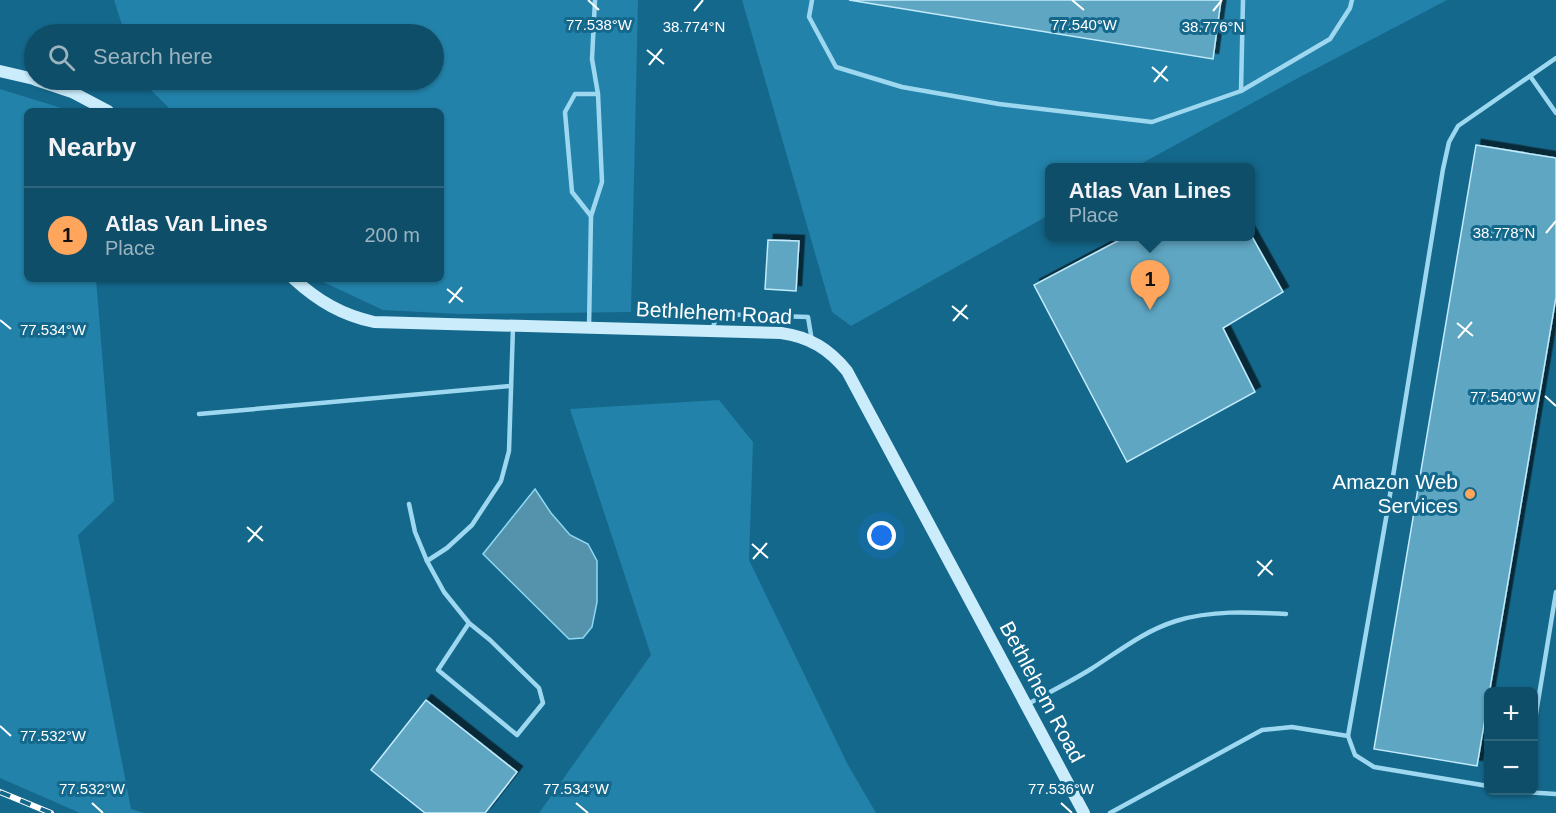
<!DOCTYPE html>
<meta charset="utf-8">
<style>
body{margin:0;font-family:Arial,sans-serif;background:#1d5871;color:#f1f3f6}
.controls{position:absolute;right:18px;bottom:18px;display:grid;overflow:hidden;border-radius:9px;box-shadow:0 2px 4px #0004}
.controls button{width:54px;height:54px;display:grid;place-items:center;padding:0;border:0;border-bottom:2px solid #2f657d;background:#0f4e69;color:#f1f3f6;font:30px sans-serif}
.you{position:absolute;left:882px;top:536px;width:21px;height:21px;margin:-15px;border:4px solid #fff;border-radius:50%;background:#1a73e8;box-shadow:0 0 0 9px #1a73e833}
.badge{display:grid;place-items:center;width:39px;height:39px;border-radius:50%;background:#ffa55c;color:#111;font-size:20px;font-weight:700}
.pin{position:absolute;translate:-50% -50px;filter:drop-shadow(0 2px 3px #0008)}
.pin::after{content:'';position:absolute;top:32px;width:21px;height:18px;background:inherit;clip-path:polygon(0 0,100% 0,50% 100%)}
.popup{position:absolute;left:1045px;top:163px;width:210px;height:78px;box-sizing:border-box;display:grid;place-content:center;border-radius:9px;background:#0f4e69;filter:drop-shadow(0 2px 4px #0005);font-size:20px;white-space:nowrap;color:#9bb4c0}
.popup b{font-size:22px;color:#f1f3f6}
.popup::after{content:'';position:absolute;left:50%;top:100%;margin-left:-12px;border:12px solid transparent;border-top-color:#0f4e69}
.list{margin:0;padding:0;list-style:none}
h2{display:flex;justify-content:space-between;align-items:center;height:78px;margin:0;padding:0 24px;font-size:26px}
h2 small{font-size:20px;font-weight:400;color:#9bb4c0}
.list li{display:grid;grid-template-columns:39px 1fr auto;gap:18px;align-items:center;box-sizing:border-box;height:96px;padding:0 24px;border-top:2px solid #2f657d}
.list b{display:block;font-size:22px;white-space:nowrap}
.list p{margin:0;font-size:20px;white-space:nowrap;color:#9bb4c0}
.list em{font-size:20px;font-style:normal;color:#9bb4c0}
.icon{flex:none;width:33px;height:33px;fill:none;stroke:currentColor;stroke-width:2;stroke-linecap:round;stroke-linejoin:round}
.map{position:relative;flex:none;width:1556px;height:813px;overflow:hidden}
.search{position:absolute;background:#0f4e69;box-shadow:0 2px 4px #0004;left:24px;top:24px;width:420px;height:66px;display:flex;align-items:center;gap:15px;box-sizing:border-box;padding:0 21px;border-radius:33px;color:#9bb4c0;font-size:22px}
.panel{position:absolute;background:#0f4e69;box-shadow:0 2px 4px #0004;left:24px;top:108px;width:420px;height:174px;border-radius:9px}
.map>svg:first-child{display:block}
.green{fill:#2382a9}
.water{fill:#5593ac;stroke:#8ed8f3;stroke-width:1.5}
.building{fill:#5fa6c3;stroke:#c3ebfc;stroke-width:1.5;filter:url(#shadow)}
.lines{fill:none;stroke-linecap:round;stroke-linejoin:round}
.lane{stroke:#9dd8f0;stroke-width:4.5}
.secondary{stroke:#cbecfb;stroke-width:12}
.rail-casing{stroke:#fff;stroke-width:6}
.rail{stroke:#14688c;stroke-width:4;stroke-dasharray:11;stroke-linecap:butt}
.ticks{fill:none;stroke:#fff;stroke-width:2}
.poi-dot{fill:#ffa55c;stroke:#14688c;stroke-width:2}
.labels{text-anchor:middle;stroke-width:6;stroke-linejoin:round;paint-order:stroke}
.street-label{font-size:21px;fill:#fff;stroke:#14688c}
.poi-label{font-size:21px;fill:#fff;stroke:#14688c;text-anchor:end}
.ticks-label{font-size:15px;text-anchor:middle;fill:#fff;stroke:#14688c;stroke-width:6;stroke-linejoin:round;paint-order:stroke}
</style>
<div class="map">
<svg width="1556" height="813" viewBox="0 0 1556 813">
<defs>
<filter id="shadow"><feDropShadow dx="5.5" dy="-5.5" stdDeviation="0" flood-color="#0009"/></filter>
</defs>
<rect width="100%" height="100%" fill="#14688c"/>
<!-- green -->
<g class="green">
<polygon points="114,0 638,0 631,312 460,314 383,310 319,280 318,279 441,279 441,111 172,111 141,80 434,80 434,34 125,34"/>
<polygon points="742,0 1447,0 1300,77 1135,167 1050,168 1049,215 851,326 832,312"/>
<polygon points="0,89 71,111 27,111 27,279 96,279 114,501 78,535 131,809 144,813 80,813 0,778"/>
<polygon points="719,400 753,442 749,560 848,765 876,813 539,813 651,655 570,409"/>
</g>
<!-- water -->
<polygon class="water" points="535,489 551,513 570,535 588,544 597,561 597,602 592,627 583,638 569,639 483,554"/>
<!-- building -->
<g class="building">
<polygon points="849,0 1221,0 1213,59"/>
<polygon points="1476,145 1556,158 1556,297 1477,766 1374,749"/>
<polygon points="1250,233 1283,292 1223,328 1255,392 1127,462 1034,285 1127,236 1250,236"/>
<polygon points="768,240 799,241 796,291 765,289"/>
<polygon points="426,700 517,772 485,813 425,813 371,770"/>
</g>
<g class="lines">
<!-- lane -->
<g class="lane">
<polyline points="812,0 809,17 836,67 902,87 999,104 1152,122 1241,91 1330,39 1350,8 1352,0"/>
<polyline points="1530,76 1556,113"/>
<polyline points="1241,91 1243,0"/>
<polyline points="591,216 572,192 565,112 575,94 598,94"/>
<polyline points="589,328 591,216 602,182 598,94 592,59 595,0"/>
<polyline points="712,329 718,314 808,317 812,341"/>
<polyline points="199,414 511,386"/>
<polyline points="409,504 415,532 427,561 444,592 469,623 490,640 539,688 543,703 517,735 438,670 469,623"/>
<polyline points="427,561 447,548 472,525 501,481 509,451 513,327"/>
<path d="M 1026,705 C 1048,693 1070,682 1091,669 C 1119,651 1144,631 1176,621 C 1211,610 1249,612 1286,614"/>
<polyline points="1534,726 1556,592"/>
<polyline points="1348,736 1388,507 1443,169 1449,142 1458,126 1556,58"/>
<polyline points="1522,792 1556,794"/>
<polyline points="1110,813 1262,730 1292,727 1348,736 1355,755 1374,767 1488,786"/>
</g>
<!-- secondary -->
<g class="secondary">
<polyline points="0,71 34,79"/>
<polyline points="36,80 72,92 108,111"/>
<path d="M 294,279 C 318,301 342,315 374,322 L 781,333 C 810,337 829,349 847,371 L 1084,813"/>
</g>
<!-- rail casing -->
<g class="rail-casing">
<polyline id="rail" points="0,792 51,813"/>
</g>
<!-- rail -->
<use href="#rail" class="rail"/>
</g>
<!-- ticks -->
<path class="ticks" d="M 588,0 L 599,10M 1072,0 L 1084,10M 694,11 L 703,0M 1213,11 L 1222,0M 647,50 L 664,64M 649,65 L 662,49M 1152,67 L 1168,81M 1154,82 L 1167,66M 1546,233 L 1556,221M 447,289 L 463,302M 449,303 L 462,287M 952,306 L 968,319M 0,320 L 11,329M 953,321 L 967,305M 1457,323 L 1473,336M 1458,338 L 1472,322M 1545,396 L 1556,406M 247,527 L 263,541M 248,542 L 262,526M 752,544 L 768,558M 753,559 L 767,543M 1257,561 L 1273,575M 1258,576 L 1272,560M 0,726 L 11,736M 92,803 L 103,813M 576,803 L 588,813M 1061,803 L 1072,813"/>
<!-- markers -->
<circle class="poi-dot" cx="1470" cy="494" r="6"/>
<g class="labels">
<!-- street labels -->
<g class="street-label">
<text transform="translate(714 313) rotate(3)" y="7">Bethlehem Road</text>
<text transform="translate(1042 692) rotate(62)" y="7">Bethlehem Road</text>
</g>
<!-- poi labels -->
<g class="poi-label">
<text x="1458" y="489">Amazon Web<tspan x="1458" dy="24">Services</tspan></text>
</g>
</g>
<g class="ticks-label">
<text x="599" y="30">77.538°W</text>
<text x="1084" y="30">77.540°W</text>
<text x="694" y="32">38.774°N</text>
<text x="1213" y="32">38.776°N</text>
<text x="1504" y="238">38.778°N</text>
<text x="53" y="335">77.534°W</text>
<text x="1503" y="402">77.540°W</text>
<text x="53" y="741">77.532°W</text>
<text x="92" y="794">77.532°W</text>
<text x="576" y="794">77.534°W</text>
<text x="1061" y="794">77.536°W</text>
</g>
</svg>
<div class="controls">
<button>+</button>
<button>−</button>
</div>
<div class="you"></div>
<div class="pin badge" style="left:1150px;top:310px">1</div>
<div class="popup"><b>Atlas Van Lines</b>Place</div>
<div class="search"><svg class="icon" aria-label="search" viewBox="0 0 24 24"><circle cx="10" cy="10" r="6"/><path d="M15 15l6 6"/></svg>Search here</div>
<section class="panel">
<h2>Nearby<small></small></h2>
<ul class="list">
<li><span class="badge">1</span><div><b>Atlas Van Lines</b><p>Place</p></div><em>200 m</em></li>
</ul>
</section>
</div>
